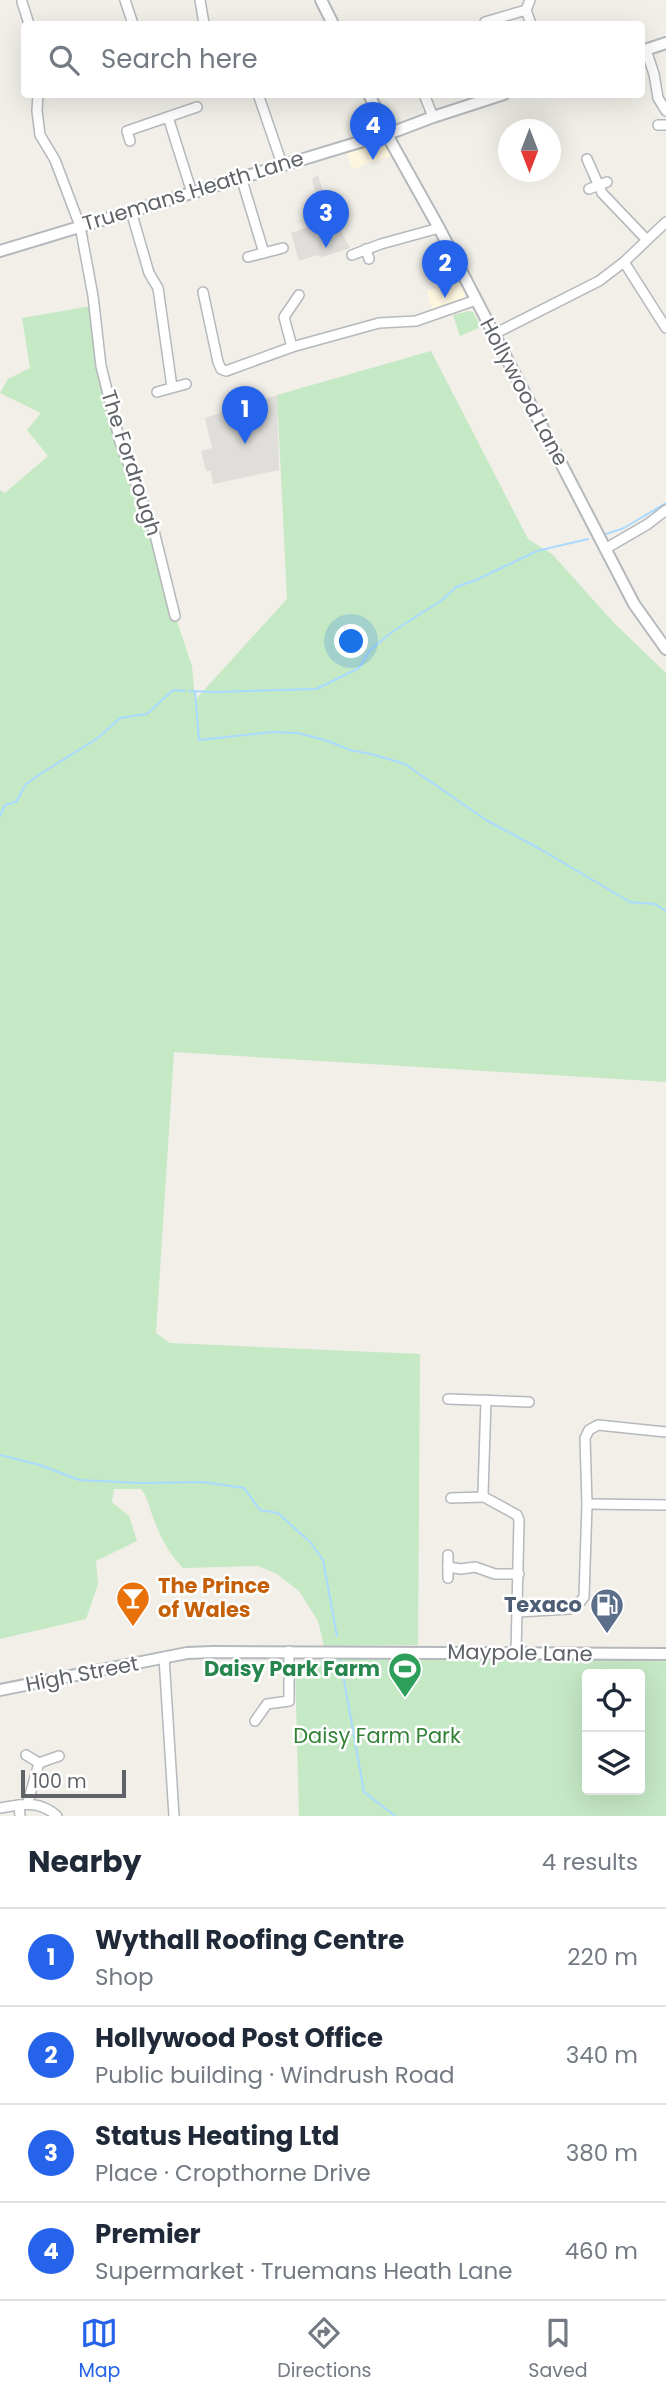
<!DOCTYPE html>
<meta charset="utf-8">
<style>
body{margin:0;font-family:Poppins,sans-serif;background:#f6f6f7;color:#1f2937}
.controls{position:absolute;right:21px;bottom:21px;display:grid;overflow:hidden;border-radius:7px;box-shadow:0 7px 28px #0002}
.controls button{width:63px;height:63px;display:grid;place-items:center;padding:0;border:0;border-bottom:2px solid #e0e1e3;background:#fff;color:#1f2937;font:35px sans-serif}
.compass{position:absolute;left:498px;top:119px;width:63px;height:63px;border-radius:50%;background:#fff;box-shadow:0 7px 28px #0002;rotate:180deg}
.scale{position:absolute;left:21px;bottom:18px;width:105px;box-sizing:border-box;padding-left:7px;border:4px solid #5f6368;border-top:0;font-size:19px;line-height:24px;white-space:nowrap;color:#5f6368;-webkit-text-stroke:5px #fff;paint-order:stroke}
.you{position:absolute;left:352px;top:642px;width:24px;height:24px;margin:-18px;border:5px solid #fff;border-radius:50%;background:#1a73e8;box-shadow:0 0 0 10px #1a73e833}
.badge{display:grid;place-items:center;width:46px;height:46px;border-radius:50%;background:#2563eb;color:#fff;font-size:23px;font-weight:700}
.pin{position:absolute;translate:-50% -58px;filter:drop-shadow(0 2px 4px #0008)}
.pin::after{content:'';position:absolute;top:37px;width:24px;height:21px;background:inherit;clip-path:polygon(0 0,100% 0,50% 100%)}
.list{margin:0;padding:0;list-style:none}
h2{display:flex;justify-content:space-between;align-items:center;height:91px;margin:0;padding:0 28px;font-size:30px}
h2 small{font-size:23px;font-weight:400;color:#747a83}
.list li{display:grid;grid-template-columns:46px 1fr auto;gap:21px;align-items:center;box-sizing:border-box;height:98px;padding:0 28px;border-top:2px solid #e0e1e3}
.list b{display:block;font-size:26px;white-space:nowrap}
.list p{margin:0;font-size:23px;white-space:nowrap;color:#747a83}
.list em{font-size:23px;font-style:normal;color:#747a83}
.icon{flex:none;width:38px;height:38px;fill:none;stroke:currentColor;stroke-width:2;stroke-linecap:round;stroke-linejoin:round}
.map{position:relative;flex:none;width:666px;height:1816px;overflow:hidden}
.search{position:absolute;background:#fff;box-shadow:0 7px 28px #0002;left:21px;right:21px;top:21px;height:77px;display:flex;align-items:center;gap:18px;box-sizing:border-box;padding:0 24px;border-radius:7px;color:#747a83;font-size:26px}
.sheet{height:483px;background:#fff}
nav{display:flex;justify-content:space-around;align-items:center;box-sizing:border-box;height:98px;border-top:2px solid #e0e1e3;background:#fff;font-size:19px;color:#747a83}
nav a{display:grid;justify-items:center;gap:4px}
nav .on{color:#2563eb}
.map>svg:first-child{display:block}
.commercial{fill:#fef7e0}
.industrial{fill:#e0deda}
.green{fill:#c5e8c5;fill-rule:evenodd}
.lines{fill:none;stroke-linecap:round;stroke-linejoin:round}
.stream{stroke:#aadaff;stroke-width:2}
.minor-casing{stroke:#b5b8bc;stroke-width:12}
.tertiary-casing{stroke:#b5b8bc;stroke-width:14}
.minor{stroke:#fff;stroke-width:9}
.tertiary{stroke:#fff;stroke-width:10}
.labels{text-anchor:middle;stroke-width:5;stroke-linejoin:round;paint-order:stroke}
.street-label{font-size:21px;fill:#5f6368;stroke:#fff}
.food-label{font-size:21px;font-weight:bold;fill:#c56008;stroke:#fff;text-anchor:start}
.service-label{font-size:21px;font-weight:bold;fill:#4e5e75;stroke:#fff;text-anchor:end}
.leisure-label{font-size:21px;font-weight:bold;fill:#27864d;stroke:#fff;text-anchor:end}
.park-label{font-size:21px;fill:#348238;stroke:#fff}
</style>
<div class="map">
<svg width="666" height="1816" viewBox="0 0 666 1816">
<rect width="100%" height="100%" fill="#f1efe8"/>
<!-- commercial -->
<g class="commercial">
<polygon points="372,142 386,144 394,155 352,169 346,150"/>
<polygon points="455,282 460,282 466,298 463,301 433,311 427,291"/>
</g>
<!-- industrial -->
<g class="industrial">
<polygon points="318,175 330,211 350,248 322,257 317,255 299,261 291,233 323,222 312,179"/>
<polygon points="277,395 279,470 213,484 211,471 206,471 201,451 212,448 205,418"/>
</g>
<!-- green -->
<g class="green">
<path d="M 91,306 L 95,364 L 127,471 L 192,666 L 195,700 L 287,599 L 277,395 L 431,351 L 528,539 L 552,554 L 614,623 L 666,673 L 666,1082 L 174,1052 L 156,1333 L 170,1343 L 420,1354 L 418,1645 L 324,1646 L 318,1621 L 299,1591 L 277,1574 L 258,1566 L 183,1568 C 169,1554 161,1538 154,1520 C 149,1508 149,1499 141,1489 L 114,1489 L 112,1502 L 129,1516 L 137,1541 L 96,1561 L 98,1584 L 86,1619 L 0,1639 L 0,490 L 5,493 L 48,456 L 27,430 L 41,413 L 0,393 L 8,379 L 30,368 L 22,318 Z"/>
<polygon points="469,311 473,312 481,327 460,336 453,315"/>
<path d="M 390,1655 L 666,1661 L 666,1816 L 299,1816 L 295,1666 L 340,1658 ZM 587,1674 L 640,1674 L 640,1790 L 587,1790 Z"/>
</g>
<g class="lines">
<!-- stream -->
<g class="stream">
<polyline points="606,534 624,528 666,503"/>
<polyline points="189,691 215,692 316,689 359,668 370,650 392,632 442,600 456,587 476,580 537,551 588,539"/>
<polyline points="195,692 199,740 272,732 298,733 325,740 350,750 371,754 405,764 486,820 540,849 630,902 655,904 666,911"/>
<polyline points="0,816 5,805 16,802 26,784 40,774 98,738 120,718 147,714 173,690 185,691"/>
<polyline points="0,1455 40,1465 79,1480 140,1483 203,1482 244,1488 260,1510 278,1513 311,1543 323,1560 337,1636"/>
<polyline points="340,1658 364,1792 395,1816"/>
</g>
<!-- minor casing -->
<g class="minor-casing">
<g id="minor">
<polyline points="125,0 133,24"/>
<polyline points="200,0 204,24"/>
<polyline points="530,0 526,10 531,24"/>
<polyline points="22,2 29,24"/>
<polyline points="485,22 526,10"/>
<polyline points="646,50 654,74 658,98 666,111"/>
<polyline points="38,94 37,111 40,135 55,160 80,226 93,296 101,366 120,442 154,531 175,616"/>
<polyline points="258,94 282,164"/>
<polyline points="424,94 433,117"/>
<polyline points="168,117 192,193"/>
<polyline points="658,125 666,125"/>
<polyline points="130,141 127,131 197,107"/>
<polyline points="587,159 602,193 646,239"/>
<polyline points="241,177 264,253"/>
<polyline points="589,189 607,182"/>
<polyline points="131,211 149,273 158,288 172,387"/>
<polyline points="366,249 369,259"/>
<polyline points="352,255 381,244 439,228"/>
<polyline points="248,257 283,248"/>
<polyline points="624,262 666,328"/>
<polyline points="203,292 218,362 221,369 226,371 292,347 379,323 416,321 476,300"/>
<polyline points="494,334 599,281 624,262 666,222"/>
<polyline points="292,347 284,317 299,295"/>
<polyline points="157,392 186,384"/>
<polyline points="605,549 648,524 666,510"/>
<polyline points="448,1399 529,1402"/>
<polyline points="486,1400 483,1493 484,1497 517,1515 519,1520 516,1653"/>
<polyline points="451,1498 484,1497"/>
<polyline points="587,1504 666,1505"/>
<polyline points="448,1567 461,1569 475,1567 495,1574 519,1574"/>
<polyline points="448,1578 448,1555"/>
<polyline points="518,1612 569,1609 576,1607 584,1597 587,1504 585,1438 589,1430 598,1425 666,1432"/>
<polyline points="164,1657 174,1816"/>
<polyline points="255,1721 267,1704 289,1701 289,1651"/>
<polyline points="26,1755 39,1763"/>
<polyline points="28,1802 39,1763 59,1756"/>
<polyline points="19,1805 20,1816"/>
<path d="M 0,1808 C 22,1804 39,1800 57,1816"/>
</g>
</g>
<!-- tertiary casing -->
<g class="tertiary-casing">
<g id="tertiary">
<polyline points="321,0 333,24"/>
<polyline points="642,51 666,43"/>
<polyline points="369,94 391,142 439,228 634,604 666,649"/>
<polyline points="0,251 396,131 433,117 504,94"/>
<polyline points="0,1690 187,1653 213,1652 666,1654"/>
</g>
</g>
<!-- minor -->
<use href="#minor" class="minor"/>
<!-- tertiary -->
<use href="#tertiary" class="tertiary"/>
</g>
<!-- icons -->
<defs>
<g id="bar-pin" transform="scale(1.75)"><path d="M0 17L-7.5 6A9.5 9.5 0 1 1 7.5 6Z" fill="#e8710a" stroke="#fff"/><path d="M-6-5H6L.8 .8V4.5H3.5V6h-7V4.5H-.8V.8Z" fill="#fff"/></g>
<g id="fuel-pin" transform="scale(1.75)"><path d="M0 17L-7.5 6A9.5 9.5 0 1 1 7.5 6Z" fill="#5c6f8a" stroke="#fff"/><path d="M-5.5-6h7V0h2V4h1.3V-2.5L3-4.5l.8-.8L6-3V5H2.5V1h-1V6h-7ZM-4.2-4.7v3.2H.2V-4.7Z" fill="#fff"/></g>
<g id="stadium-pin" transform="scale(1.75)"><path d="M0 17L-7.5 6A9.5 9.5 0 1 1 7.5 6Z" fill="#2e9e5b" stroke="#fff"/><path d="M0-5a6.5 5 0 1 0 0 10a6.5 5 0 1 0 0-10ZM-3.5-1.8h7v3.6h-7Z" fill="#fff"/></g>
</defs>
<g fill-rule="evenodd">
<use href="#bar-pin" x="133" y="1598"/>
<use href="#fuel-pin" x="607" y="1605"/>
<use href="#stadium-pin" x="405" y="1669"/>
</g>
<g class="labels">
<!-- street labels -->
<g class="street-label">
<text transform="translate(193 191) rotate(-17)" y="7">Truemans Heath Lane</text>
<text transform="translate(524 392) rotate(62)" y="7">Hollywood Lane</text>
<text transform="translate(131 463) rotate(72)" y="7">The Fordrough</text>
<text transform="translate(520 1653) rotate(1)" y="7">Maypole Lane</text>
<text transform="translate(82 1674) rotate(-11)" y="7">High Street</text>
</g>
<!-- food labels -->
<g class="food-label">
<text x="158" y="1593">The Prince<tspan x="158" dy="24">of Wales</tspan></text>
</g>
<!-- service labels -->
<g class="service-label">
<text x="582" y="1612">Texaco</text>
</g>
<!-- leisure labels -->
<g class="leisure-label">
<text x="380" y="1676">Daisy Park Farm</text>
</g>
<!-- park labels -->
<g class="park-label">
<text x="377" y="1743">Daisy Farm Park</text>
</g>
</g>
</svg>
<div class="controls">
<button><svg class="icon" aria-label="locate" viewBox="0 0 24 24"><circle cx="12" cy="12" r="6"/><path d="M12 2v4M12 18v4M2 12h4M18 12h4"/></svg></button>
<button><svg class="icon" aria-label="layers" viewBox="0 0 24 24"><path d="M12 4l9 5-9 5-9-5zM3 14l9 5 9-5"/></svg></button>
</div>
<svg class="compass" viewBox="-18 -18 36 36"><path d="M0-13l5 13h-10z" fill="#e53935"/><path d="M0 13l5-13h-10z" fill="#747a83"/></svg>
<div class="scale">100 m</div>
<div class="you"></div>
<div class="pin badge" style="left:245px;top:444px">1</div>
<div class="pin badge" style="left:445px;top:298px">2</div>
<div class="pin badge" style="left:326px;top:248px">3</div>
<div class="pin badge" style="left:373px;top:160px">4</div>
<div class="search"><svg class="icon" aria-label="search" viewBox="0 0 24 24"><circle cx="10" cy="10" r="6"/><path d="M15 15l6 6"/></svg>Search here</div>
</div>
<section class="sheet">
<h2>Nearby<small>4 results</small></h2>
<ul class="list">
<li><span class="badge">1</span><div><b>Wythall Roofing Centre</b><p>Shop</p></div><em>220 m</em></li>
<li><span class="badge">2</span><div><b>Hollywood Post Office</b><p>Public building · Windrush Road</p></div><em>340 m</em></li>
<li><span class="badge">3</span><div><b>Status Heating Ltd</b><p>Place · Cropthorne Drive</p></div><em>380 m</em></li>
<li><span class="badge">4</span><div><b>Premier</b><p>Supermarket · Truemans Heath Lane</p></div><em>460 m</em></li>
</ul>
</section>
<nav>
<a class="on"><svg class="icon" aria-label="map" viewBox="0 0 24 24"><path d="M3 6l6-2 6 2 6-2v14l-6 2-6-2-6 2zM9 4v14M15 6v14"/></svg>Map</a>
<a><svg class="icon" aria-label="directions" viewBox="0 0 24 24"><path d="M12 3l9 9-9 9-9-9zM9 14v-3h6M13 9l2 2-2 2"/></svg>Directions</a>
<a><svg class="icon" aria-label="saved" viewBox="0 0 24 24"><path d="M7 4h10v16l-5-4-5 4z"/></svg>Saved</a>
</nav>
